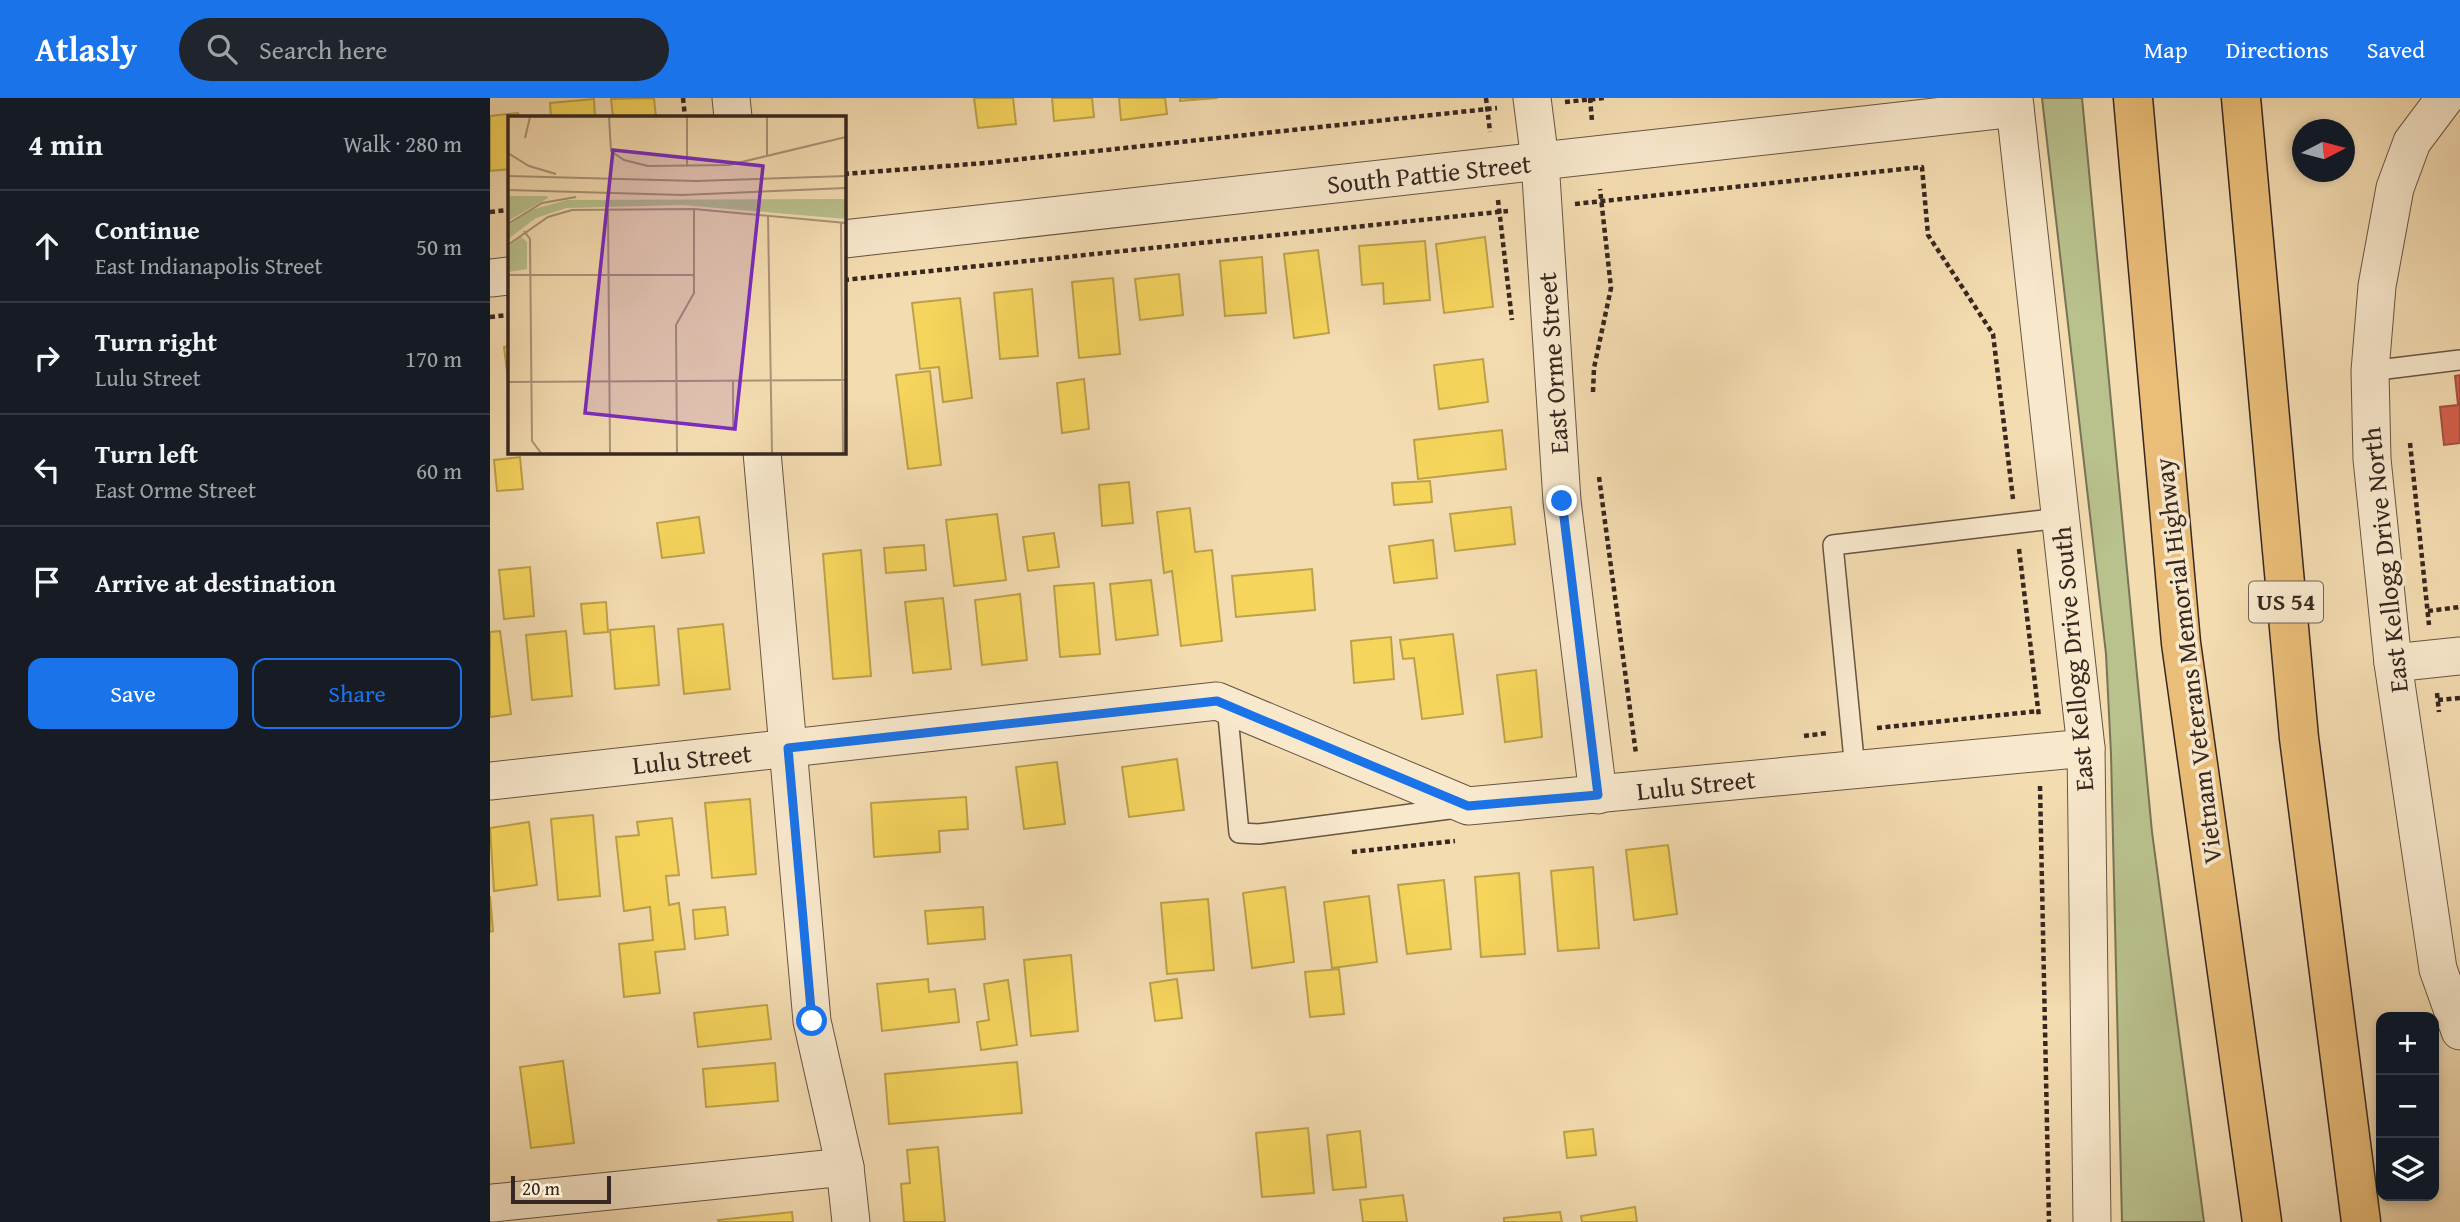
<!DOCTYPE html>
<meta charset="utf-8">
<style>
body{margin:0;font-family:"Gentium Book Plus",serif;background:#20242c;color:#f1f3f6}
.controls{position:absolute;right:21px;bottom:21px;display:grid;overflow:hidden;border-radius:14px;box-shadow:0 4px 10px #0003}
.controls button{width:63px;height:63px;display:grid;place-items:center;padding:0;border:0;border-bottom:2px solid #363941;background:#171b24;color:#f1f3f6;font:35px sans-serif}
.compass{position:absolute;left:1802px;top:21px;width:63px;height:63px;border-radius:50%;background:#171b24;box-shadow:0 4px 10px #0003;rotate:84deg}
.scale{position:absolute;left:21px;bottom:18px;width:100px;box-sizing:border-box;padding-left:7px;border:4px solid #372720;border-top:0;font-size:19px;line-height:24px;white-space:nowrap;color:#372720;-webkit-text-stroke:5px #f8e8cc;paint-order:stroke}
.stop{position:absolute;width:21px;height:21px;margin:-16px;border:5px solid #1a73e8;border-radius:50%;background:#fff}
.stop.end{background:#1a73e8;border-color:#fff;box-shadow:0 2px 7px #0008}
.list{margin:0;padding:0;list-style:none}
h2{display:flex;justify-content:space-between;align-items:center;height:91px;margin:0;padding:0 28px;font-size:30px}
h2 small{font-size:23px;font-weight:400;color:#9ea1a6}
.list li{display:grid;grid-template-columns:46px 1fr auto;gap:21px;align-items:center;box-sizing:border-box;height:112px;padding:0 28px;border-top:2px solid #363941}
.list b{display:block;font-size:26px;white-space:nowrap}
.list p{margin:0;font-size:23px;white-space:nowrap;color:#9ea1a6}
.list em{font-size:23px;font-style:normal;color:#9ea1a6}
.actions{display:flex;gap:14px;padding:21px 28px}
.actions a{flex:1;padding:16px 0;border:2px solid #1a73e8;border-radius:14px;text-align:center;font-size:24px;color:#1a73e8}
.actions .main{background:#1a73e8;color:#fff}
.icon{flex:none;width:38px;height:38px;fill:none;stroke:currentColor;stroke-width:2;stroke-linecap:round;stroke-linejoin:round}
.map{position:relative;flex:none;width:1970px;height:1124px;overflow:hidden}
header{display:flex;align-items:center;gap:42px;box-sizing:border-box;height:98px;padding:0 35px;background:#1a73e8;color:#fff}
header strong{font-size:33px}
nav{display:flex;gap:38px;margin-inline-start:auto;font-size:24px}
.search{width:490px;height:63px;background:#20242c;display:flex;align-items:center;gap:18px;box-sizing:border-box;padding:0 24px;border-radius:38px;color:#9ea1a6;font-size:26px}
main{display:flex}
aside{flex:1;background:#171b24}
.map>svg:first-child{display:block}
.green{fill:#b9c18d;stroke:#787456;stroke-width:2}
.homes{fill:#f6d55c;stroke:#bda14a;stroke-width:2}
.shops{fill:#d6604d;stroke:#a64f40;stroke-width:2}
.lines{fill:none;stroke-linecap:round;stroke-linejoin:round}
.service-casing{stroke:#665444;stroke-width:22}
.minor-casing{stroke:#665444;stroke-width:39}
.motorway-casing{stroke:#372720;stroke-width:41}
.path{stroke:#372720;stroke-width:4.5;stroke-dasharray:5 3.5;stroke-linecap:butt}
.service{stroke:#f8e8cc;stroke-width:19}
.minor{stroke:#f8e8cc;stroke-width:37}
.motorway{stroke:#eabe78;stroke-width:38}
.route{stroke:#1a73e8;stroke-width:9}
.labels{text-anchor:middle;stroke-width:7;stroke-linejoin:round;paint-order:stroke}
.shield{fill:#f8e8cc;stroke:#716154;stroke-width:2}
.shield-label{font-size:24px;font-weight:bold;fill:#372720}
.street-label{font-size:26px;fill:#372720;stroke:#f8e8cc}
.inset-road{fill:none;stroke:#a89477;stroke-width:2}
.view{fill:#7b2cbf;fill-opacity:0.15;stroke:#7b2cbf;stroke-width:3.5}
.inset-edge{fill:none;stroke:#372720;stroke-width:3.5}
</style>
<header>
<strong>Atlasly</strong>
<div class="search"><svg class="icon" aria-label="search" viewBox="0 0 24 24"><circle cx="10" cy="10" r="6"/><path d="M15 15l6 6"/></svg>Search here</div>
<nav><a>Map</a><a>Directions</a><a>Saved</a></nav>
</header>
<main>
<aside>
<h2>4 min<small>Walk · 280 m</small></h2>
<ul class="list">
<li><svg class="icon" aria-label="ahead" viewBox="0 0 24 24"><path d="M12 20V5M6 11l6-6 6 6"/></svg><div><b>Continue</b><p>East Indianapolis Street</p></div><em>50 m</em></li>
<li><svg class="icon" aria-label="right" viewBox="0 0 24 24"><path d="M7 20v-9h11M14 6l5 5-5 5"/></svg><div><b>Turn right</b><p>Lulu Street</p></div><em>170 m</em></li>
<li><svg class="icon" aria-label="left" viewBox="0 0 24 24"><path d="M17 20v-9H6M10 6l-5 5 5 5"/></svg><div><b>Turn left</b><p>East Orme Street</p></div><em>60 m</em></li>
<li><svg class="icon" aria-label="arrive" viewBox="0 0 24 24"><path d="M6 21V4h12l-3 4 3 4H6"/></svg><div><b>Arrive at destination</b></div></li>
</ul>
<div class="actions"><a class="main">Save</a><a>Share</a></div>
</aside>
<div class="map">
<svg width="1970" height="1124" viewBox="0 0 1970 1124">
<rect width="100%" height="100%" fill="#f4dcb1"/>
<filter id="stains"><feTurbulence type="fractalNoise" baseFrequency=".00286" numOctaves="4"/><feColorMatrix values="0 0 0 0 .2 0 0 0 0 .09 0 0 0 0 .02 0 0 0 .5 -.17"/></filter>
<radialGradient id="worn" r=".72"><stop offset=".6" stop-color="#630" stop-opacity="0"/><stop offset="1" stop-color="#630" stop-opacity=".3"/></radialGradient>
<!-- green -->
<polygon class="green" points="1552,0 1592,0 1662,734 1714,1124 1632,1124 1621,656 1616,556"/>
<!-- homes -->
<g class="homes">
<polygon points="164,0 166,19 123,19 121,1"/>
<polygon points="484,0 523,0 526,26 488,30"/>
<polygon points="562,0 602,0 604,19 564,23"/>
<polygon points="629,0 675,0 677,16 631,22"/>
<polygon points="690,0 728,0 690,3"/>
<polygon points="104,1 105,19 61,19 60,5"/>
<polygon points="28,15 29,19 19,19 19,71 0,73 0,18"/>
<polygon points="995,139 1003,209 954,215 946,146"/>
<polygon points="935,143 940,202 894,206 893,185 872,187 869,148"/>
<polygon points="828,152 839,235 804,240 794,156"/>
<polygon points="772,159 776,215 735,218 730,163"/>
<polygon points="689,176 693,217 650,222 645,181"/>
<polygon points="623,180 630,256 589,260 582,184"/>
<polygon points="542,191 548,258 510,261 504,195"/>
<polygon points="470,200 482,300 453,304 449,269 430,271 422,205"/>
<polygon points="19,248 19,289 14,249"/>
<polygon points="993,261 998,304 949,311 944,267"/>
<polygon points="440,273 451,367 418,371 406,277"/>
<polygon points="594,281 599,331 572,335 567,285"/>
<polygon points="1012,332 1016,371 928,381 924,342"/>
<polygon points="30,359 33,391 7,393 4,362"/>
<polygon points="940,383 942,404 904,407 902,385"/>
<polygon points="639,384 643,425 612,428 609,387"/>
<polygon points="1021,409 1025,446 965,453 960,416"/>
<polygon points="700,410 705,454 722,452 732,543 691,548 682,473 674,475 667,414"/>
<polygon points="507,416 516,482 464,488 456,422"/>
<polygon points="209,419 214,455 172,460 167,425"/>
<polygon points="564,435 569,469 538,473 533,439"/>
<polygon points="943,442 947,480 904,485 899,448"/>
<polygon points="434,447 436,472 396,475 394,450"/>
<polygon points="371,452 381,578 343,581 333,456"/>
<polygon points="40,469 44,518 14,521 9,472"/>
<polygon points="822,471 825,512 746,519 742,478"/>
<polygon points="661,482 668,537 626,542 620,486"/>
<polygon points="604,485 610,556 570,559 564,488"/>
<polygon points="530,496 537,562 492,567 485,502"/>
<polygon points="453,500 461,571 423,575 415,504"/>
<polygon points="116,504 118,534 94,536 91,506"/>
<polygon points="233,526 240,591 194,596 188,531"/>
<polygon points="164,528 169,587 125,591 120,532"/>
<polygon points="10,533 21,616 0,619 0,534"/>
<polygon points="76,533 82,598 42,602 36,537"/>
<polygon points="963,536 973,616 932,621 924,560 913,561 910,542"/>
<polygon points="901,539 904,581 864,585 861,543"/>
<polygon points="1046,572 1052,639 1015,644 1007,577"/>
<polygon points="687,661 694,712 639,719 632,669"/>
<polygon points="567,664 575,726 534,731 526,669"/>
<polygon points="476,699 478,731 449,733 450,754 384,759 381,705"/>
<polygon points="260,701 266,776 222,780 215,705"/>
<polygon points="103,717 110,798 68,802 61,721"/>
<polygon points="182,720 189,777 176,778 179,807 189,805 195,851 165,854 170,895 134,899 129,846 163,842 160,809 134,813 126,739 149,737 147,724"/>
<polygon points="39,724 47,787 4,793 0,730"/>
<polygon points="1178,747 1187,816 1144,822 1136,752"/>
<polygon points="1103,769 1109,850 1068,853 1061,773"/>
<polygon points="1029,775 1035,856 991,859 985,779"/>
<polygon points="954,782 961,851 917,856 908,787"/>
<polygon points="795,789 804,864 762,870 753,795"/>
<polygon points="0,798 3,833 0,834"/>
<polygon points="879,798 887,864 842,870 834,804"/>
<polygon points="718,801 724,872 677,876 671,805"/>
<polygon points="235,809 238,837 205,841 203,812"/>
<polygon points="493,809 495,841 438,846 435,813"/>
<polygon points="581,857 588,933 541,938 534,862"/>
<polygon points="849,871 854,916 820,919 815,874"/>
<polygon points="438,881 439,894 465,891 469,924 392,933 387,886"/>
<polygon points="687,881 692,920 665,923 660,885"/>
<polygon points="518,882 527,947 491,952 487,924 499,922 494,886"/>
<polygon points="277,907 281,941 208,949 204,915"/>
<polygon points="73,963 84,1045 41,1050 30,969"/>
<polygon points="527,964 532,1015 399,1026 395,976"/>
<polygon points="285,965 288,1003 216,1009 213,971"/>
<polygon points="818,1030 824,1095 772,1099 766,1035"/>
<polygon points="1103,1031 1106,1057 1077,1060 1074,1034"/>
<polygon points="870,1033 876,1089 843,1092 837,1037"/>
<polygon points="448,1049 455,1124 414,1124 411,1086 420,1085 417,1052"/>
<polygon points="913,1097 917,1124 873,1124 870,1102"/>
<polygon points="1145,1109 1147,1124 1092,1124 1091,1118"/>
<polygon points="302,1114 303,1124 229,1124 228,1122"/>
<polygon points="1070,1114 1072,1124 1014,1124 1014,1120"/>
</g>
<!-- shops -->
<polygon class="shops" points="1970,277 1970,345 1954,347 1950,309 1968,307 1965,278"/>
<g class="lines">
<!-- service casing -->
<g class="service-casing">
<g id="service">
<polyline points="1880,273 1970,262"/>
<polyline points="737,607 749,735 769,736 967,710"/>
<polyline points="1365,672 1343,447 1570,420"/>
</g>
</g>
<!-- minor casing -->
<g class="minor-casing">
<g id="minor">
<polyline points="241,0 243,19"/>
<polyline points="1042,0 1050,63 1072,403 1108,697"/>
<polyline points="1524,0 1596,650 1602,1124"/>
<polyline points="1955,0 1922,44 1905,90 1887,188 1880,273 1882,361 1903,565 1948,871 1970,933"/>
<polyline points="354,141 1525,10"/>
<polyline points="0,180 19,178"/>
<polyline points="272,354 322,923 355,1069 361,1124"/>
<polyline points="1903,565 1970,558"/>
<polyline points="0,683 727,603 978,708 1596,650"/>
<polyline points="3,1105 355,1069"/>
</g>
</g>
<!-- motorway casing -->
<g class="motorway-casing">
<g id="motorway">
<polyline points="1643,0 1691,545 1772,1124"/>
<polyline points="1751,0 1809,640 1871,1124"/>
</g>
</g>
<!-- path -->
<g class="path">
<polyline points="193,0 195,19"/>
<polyline points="996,0 1000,34"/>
<polyline points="1100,0 1102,23"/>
<polyline points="1075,4 1114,0"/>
<polyline points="354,76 495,65 1007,10"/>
<polyline points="1008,102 1022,222"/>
<polyline points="1085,106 1432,69 1438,137 1503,236 1523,401"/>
<polyline points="0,114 19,112"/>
<polyline points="354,182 1018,113"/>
<polyline points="0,219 19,217"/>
<polyline points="1103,294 1104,270 1121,190 1110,91"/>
<polyline points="1920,345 1939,527"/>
<polyline points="1109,379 1146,656"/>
<polyline points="1529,451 1549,619"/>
<polyline points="1938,513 1970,509"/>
<polyline points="1947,595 1949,614"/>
<polyline points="1948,602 1970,600"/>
<polyline points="1387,630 1549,613"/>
<polyline points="1314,638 1337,635"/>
<polyline points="1550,688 1559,1124"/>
<polyline points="862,754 965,743"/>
</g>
<!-- service -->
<use href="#service" class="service"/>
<!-- minor -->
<use href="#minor" class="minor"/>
<!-- motorway -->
<use href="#motorway" class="motorway"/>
</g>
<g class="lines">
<!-- route -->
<polyline class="route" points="322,923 298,650 727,603 978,708 1108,697 1072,403"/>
</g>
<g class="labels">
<!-- shield labels -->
<rect class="shield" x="1759" y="483.5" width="74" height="41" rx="5"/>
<g class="shield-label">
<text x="1796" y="512">US 54</text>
</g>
<!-- street labels -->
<g class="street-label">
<text transform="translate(939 76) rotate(-6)" y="9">South Pattie Street</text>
<text transform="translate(1063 265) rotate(-94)" y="9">East Orme Street</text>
<text transform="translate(1895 462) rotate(-96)" y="9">East Kellogg Drive North</text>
<text transform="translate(1583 561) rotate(-95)" y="9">East Kellogg Drive South</text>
<text transform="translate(1698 563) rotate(-97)" y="9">Vietnam Veterans Memorial Highway</text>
<text transform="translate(202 661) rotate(-6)" y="9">Lulu Street</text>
<text transform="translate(1206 687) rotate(-6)" y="9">Lulu Street</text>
</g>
</g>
<!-- overview -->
<g transform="translate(18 18)">
<rect width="338" height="338" fill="#f4dcb1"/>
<path d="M 0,80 L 39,80 L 40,82 L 0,105 ZM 338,83 L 338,103 L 174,89 L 58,92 L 28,102 L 0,123 L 0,110 L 23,94 L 59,84 ZM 13,121 L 19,126 L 19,153 L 0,156 L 0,131 Z" fill="#b9c18d"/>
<path class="inset-road" d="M 101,1 L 103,35 L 116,44 L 140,50 L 221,49 L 338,21M 179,1 L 179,51M 259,1 L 259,40M 17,22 L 22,1M 0,37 L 21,50 L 48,58M 0,60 L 188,65 L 338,60M 0,74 L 174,79 L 338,72M 100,94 L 102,337M 260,100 L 264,337M 333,107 L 335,337M 0,108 L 34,87 L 68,81M 16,115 L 22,123 L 24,325 L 33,337M 0,129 L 40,101 L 64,94 L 186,93 L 338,107M 0,159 L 186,159M 0,266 L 338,264M 225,313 L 225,265M 169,337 L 168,209 L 186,177 L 186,93"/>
<path class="view" d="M 105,34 L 255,50 L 227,313 L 77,297 Z"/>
<rect width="338" height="338" class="inset-edge"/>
</g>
<rect width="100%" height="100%" filter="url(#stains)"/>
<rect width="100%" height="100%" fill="url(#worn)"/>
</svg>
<div class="controls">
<button>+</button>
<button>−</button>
<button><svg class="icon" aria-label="layers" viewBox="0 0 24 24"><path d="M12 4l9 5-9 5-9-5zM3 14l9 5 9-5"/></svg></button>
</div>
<svg class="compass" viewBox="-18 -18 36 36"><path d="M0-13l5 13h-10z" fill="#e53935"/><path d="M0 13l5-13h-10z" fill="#9ea1a6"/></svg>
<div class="scale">20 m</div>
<div class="stop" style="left:322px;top:923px"></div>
<div class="stop end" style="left:1072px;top:403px"></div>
</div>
</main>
